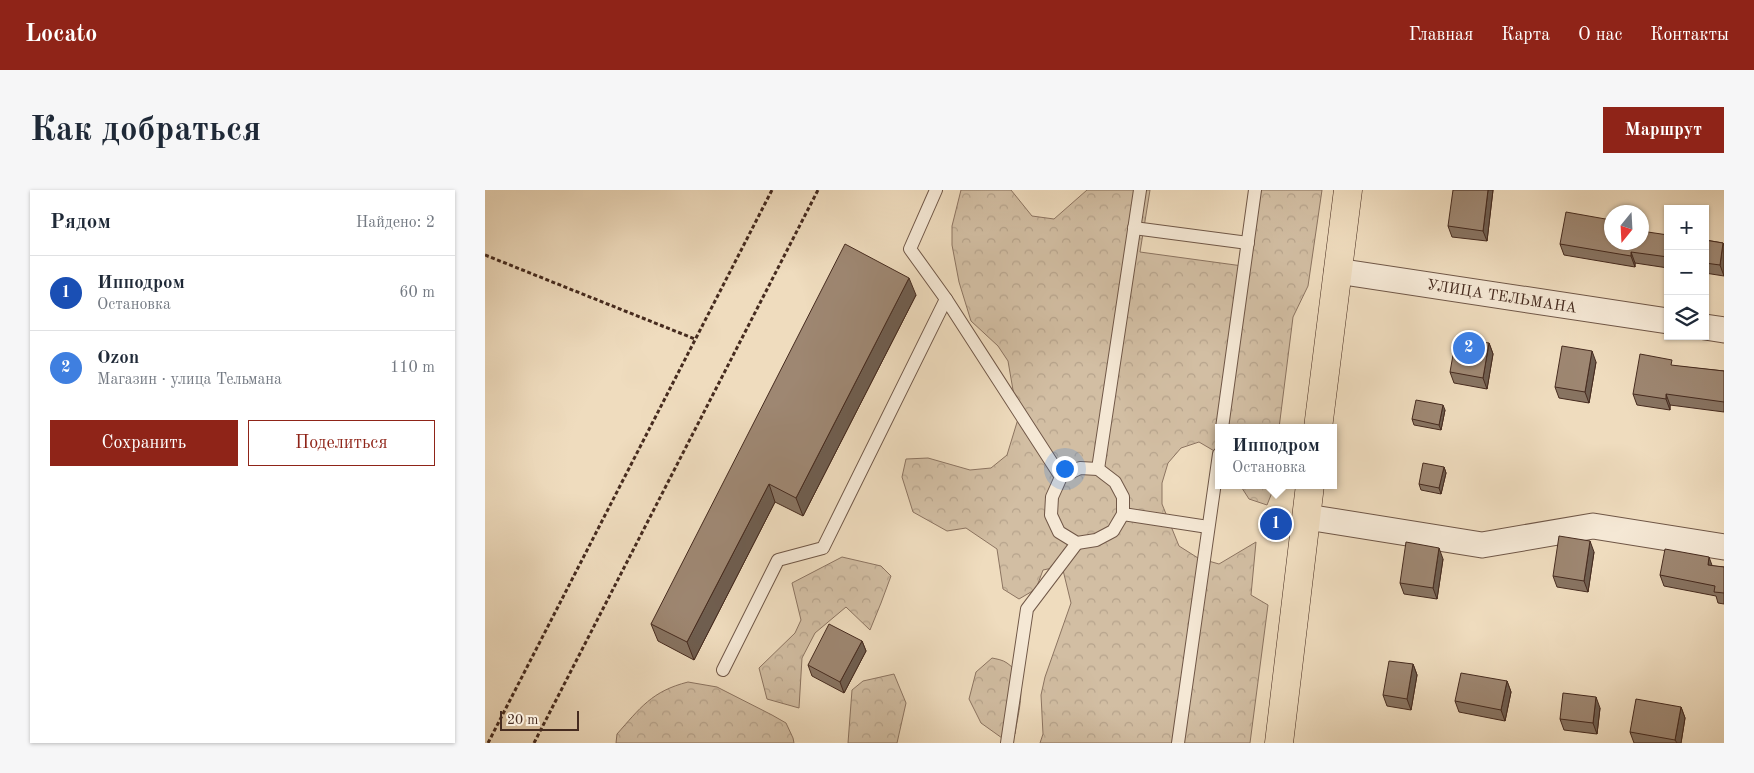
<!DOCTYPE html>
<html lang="ru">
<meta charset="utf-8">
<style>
body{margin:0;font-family:"Old Standard TT",serif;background:#f6f6f7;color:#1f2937}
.controls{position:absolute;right:15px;top:15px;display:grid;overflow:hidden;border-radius:0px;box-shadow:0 1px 4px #0004}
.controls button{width:45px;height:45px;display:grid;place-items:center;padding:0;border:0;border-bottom:1px solid #e0e1e3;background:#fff;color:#1f2937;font:25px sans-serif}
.compass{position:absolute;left:1119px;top:15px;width:45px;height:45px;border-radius:50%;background:#fff;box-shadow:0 1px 4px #0004;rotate:198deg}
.scale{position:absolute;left:15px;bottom:12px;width:79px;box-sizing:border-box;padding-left:5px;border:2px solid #462b1f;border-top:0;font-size:14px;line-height:18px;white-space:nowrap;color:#462b1f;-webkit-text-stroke:4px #f5e8d5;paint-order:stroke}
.you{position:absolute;left:579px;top:278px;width:18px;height:18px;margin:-12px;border:4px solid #fff;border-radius:50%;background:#1a73e8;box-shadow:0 0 0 8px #1a73e833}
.badge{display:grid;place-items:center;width:32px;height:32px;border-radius:50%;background:#8f2418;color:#fff;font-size:16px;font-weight:700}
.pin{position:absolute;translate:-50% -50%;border:2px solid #fff;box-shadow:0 1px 5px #0006}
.popup{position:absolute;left:730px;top:234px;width:122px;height:65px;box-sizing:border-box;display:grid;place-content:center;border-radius:0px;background:#fff;filter:drop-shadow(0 1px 4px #0005);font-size:16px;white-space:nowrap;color:#747a83}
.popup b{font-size:19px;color:#1f2937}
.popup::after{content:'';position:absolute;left:50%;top:100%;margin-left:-10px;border:10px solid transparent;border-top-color:#fff}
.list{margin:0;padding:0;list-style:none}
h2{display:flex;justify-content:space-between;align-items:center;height:65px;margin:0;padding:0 20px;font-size:21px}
h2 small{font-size:16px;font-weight:400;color:#747a83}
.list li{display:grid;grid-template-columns:32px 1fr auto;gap:15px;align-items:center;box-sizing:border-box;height:75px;padding:0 20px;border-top:1px solid #e0e1e3}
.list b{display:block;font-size:19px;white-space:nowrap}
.list p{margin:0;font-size:16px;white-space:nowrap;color:#747a83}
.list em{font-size:16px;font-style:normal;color:#747a83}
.actions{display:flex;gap:10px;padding:15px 20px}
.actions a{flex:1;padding:11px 0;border:1px solid #8f2418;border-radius:0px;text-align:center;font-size:18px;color:#8f2418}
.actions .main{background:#8f2418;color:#fff}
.icon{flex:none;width:28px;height:28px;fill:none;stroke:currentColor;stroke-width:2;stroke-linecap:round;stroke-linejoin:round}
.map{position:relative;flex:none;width:1239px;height:553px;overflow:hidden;border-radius:0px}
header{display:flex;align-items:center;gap:30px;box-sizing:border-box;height:70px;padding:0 25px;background:#8f2418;color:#fff}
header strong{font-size:24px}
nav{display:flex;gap:28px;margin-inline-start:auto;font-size:18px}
.intro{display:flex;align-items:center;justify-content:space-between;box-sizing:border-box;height:120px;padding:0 30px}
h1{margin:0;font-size:35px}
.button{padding:12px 22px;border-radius:0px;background:#8f2418;color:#fff;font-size:18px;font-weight:700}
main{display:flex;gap:30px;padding:0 30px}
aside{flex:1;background:#fff;border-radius:0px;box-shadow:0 1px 4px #0004}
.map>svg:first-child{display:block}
.forest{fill:url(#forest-crowns);stroke:#8c7461}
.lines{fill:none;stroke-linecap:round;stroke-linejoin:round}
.lane-casing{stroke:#705747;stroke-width:14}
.street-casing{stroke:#705747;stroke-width:27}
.primary-casing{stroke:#462b1f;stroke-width:29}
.path{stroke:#462b1f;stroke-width:3;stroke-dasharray:4 2.5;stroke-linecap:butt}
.lane{stroke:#f5e8d5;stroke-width:12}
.street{stroke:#f5e8d5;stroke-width:25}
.primary{stroke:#efdcbe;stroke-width:28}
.wall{fill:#887462;stroke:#462b1f}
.shaded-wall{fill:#6f5e50;stroke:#462b1f}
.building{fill:#9e8772;stroke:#462b1f}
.labels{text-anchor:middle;stroke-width:4.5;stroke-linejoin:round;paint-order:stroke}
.street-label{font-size:15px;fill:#462b1f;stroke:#f5e8d5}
</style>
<header>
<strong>Locato</strong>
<nav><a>Главная</a><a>Карта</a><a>О нас</a><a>Контакты</a></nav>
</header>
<div class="intro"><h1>Как добраться</h1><a class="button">Маршрут</a></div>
<main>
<aside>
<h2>Рядом<small>Найдено: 2</small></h2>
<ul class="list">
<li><span class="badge" style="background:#1a4fb4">1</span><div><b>Ипподром</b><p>Остановка</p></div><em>60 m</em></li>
<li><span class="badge" style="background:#3f7fe0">2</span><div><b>Ozon</b><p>Магазин · улица Тельмана</p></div><em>110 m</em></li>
</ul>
<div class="actions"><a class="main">Сохранить</a><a>Поделиться</a></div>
</aside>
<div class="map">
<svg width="1239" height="553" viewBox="0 0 1239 553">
<defs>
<pattern id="forest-crowns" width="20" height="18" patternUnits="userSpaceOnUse" patternTransform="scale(1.25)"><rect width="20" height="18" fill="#d2bea3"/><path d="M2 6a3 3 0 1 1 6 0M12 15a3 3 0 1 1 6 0" fill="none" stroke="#b6a38c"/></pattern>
</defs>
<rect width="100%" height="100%" fill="#efdcbe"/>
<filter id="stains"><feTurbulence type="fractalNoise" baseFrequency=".004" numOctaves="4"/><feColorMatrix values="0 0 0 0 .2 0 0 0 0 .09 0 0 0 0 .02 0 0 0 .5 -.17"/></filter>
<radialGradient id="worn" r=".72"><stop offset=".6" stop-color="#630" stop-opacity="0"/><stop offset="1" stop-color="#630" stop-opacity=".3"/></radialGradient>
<!-- forest -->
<g class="forest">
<polygon points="476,0 526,0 547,26 569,29 602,0 665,0 655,62 765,77 776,0 837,0 823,96 808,127 794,238 734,238 733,266 731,262 714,252 696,258 683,273 677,293 677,314 694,356 713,368 734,374 771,352 766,405 783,415 765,553 555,553 558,544 556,505 560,487 586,413 577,376 558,380 551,399 534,409 518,399 512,359 481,338 462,341 428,322 417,287 421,269 443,268 485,280 506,278 522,265 533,229 523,171 513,156 486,131 474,92 467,55 467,36"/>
<polygon points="755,295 790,295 782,315 764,309"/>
<polygon points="357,367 396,376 406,386 396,413 385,440 361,417 330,443 317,468 314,518 282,509 274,478 310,443 316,430 307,393"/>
<path d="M 507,468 C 512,469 518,470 522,473 C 545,488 533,521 530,544 L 517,548 L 496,533 L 484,509 L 491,482 Z"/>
<polygon points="409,484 421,513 412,553 363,553 367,500 378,491"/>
<path d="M 203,492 L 232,497 L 287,525 L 301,533 L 308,548 L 309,553 L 131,553 L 132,544 C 155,518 167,501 203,492 Z"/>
</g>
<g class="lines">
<!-- lane casing -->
<g class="lane-casing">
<g id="lane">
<polyline points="649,38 763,53"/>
<polyline points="461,109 576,287"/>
<polyline points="737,238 770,0"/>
<polyline points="613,279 655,0"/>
<polyline points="638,324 638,307 630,292 613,279 595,278 576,287 567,307 566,325 574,342 592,353 611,350 628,341 638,324 723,337"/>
<polyline points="238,480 293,370 338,358 461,109 425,59 451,0"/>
<polyline points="522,553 542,419 592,353"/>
<polyline points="693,553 734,264"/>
</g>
</g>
<!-- street casing -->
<g class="street-casing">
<g id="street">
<polyline points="852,81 1183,131"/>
<polyline points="1220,137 1239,140"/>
<polyline points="822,327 997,355 1108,336 1239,357"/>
</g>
</g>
<!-- primary casing -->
<g class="primary-casing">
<g id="primary">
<polyline points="833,238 863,0"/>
<polyline points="794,553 825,295"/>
</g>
</g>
<!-- path -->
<g class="path">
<polyline points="0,65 210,149"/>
<polyline points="3,553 287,0"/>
<polyline points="49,553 333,0"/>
</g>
<!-- lane -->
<use href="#lane" class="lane"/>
<!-- street -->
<use href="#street" class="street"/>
<!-- primary -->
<use href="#primary" class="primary"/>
</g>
<!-- wall -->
<g class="wall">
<polygon points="1008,0 1002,51 967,47 963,36"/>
<polygon points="1183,45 1183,78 1150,73 1150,77 1079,65 1075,54 1126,52"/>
<polygon points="1220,50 1238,53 1239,56 1239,86 1220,83"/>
<polygon points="431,105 318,326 290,312 209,470 173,451 166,434"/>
<polygon points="1004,153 1008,164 1002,199 969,193 965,182"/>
<polygon points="1111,172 1104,213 1074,208 1070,197"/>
<polygon points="1189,176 1239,181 1239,222 1185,215 1185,220 1152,215 1148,204"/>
<polygon points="960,220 956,240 929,235 927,229"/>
<polygon points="959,277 961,283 956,304 936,300 934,294"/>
<polygon points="1109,362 1103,402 1072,397 1068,386"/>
<polygon points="958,369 952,409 919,404 915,393"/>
<polygon points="1227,376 1239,377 1239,414 1233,413 1231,406 1179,396 1175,385"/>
<polygon points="377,451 381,461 359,503 327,486 323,475"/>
<polygon points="928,474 932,485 926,520 902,516 898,505"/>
<polygon points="1022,491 1026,502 1020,531 974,522 970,511"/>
<polygon points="1196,517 1200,528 1196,553 1149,553 1145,542"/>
<polygon points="1115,518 1112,544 1079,540 1075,529"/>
</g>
<!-- shaded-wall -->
<g class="shaded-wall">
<polygon points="1003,0 1008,0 1002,51 998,41"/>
<polygon points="1238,53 1239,56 1239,86 1235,75"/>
<polygon points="1146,62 1150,73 1150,77 1146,66"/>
<polygon points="424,88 431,105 318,326 311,308"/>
<polygon points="1004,153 1008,164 1002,199 998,188"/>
<polygon points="1107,161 1111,172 1104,213 1100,202"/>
<polygon points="1181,204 1185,215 1185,220 1181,209"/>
<polygon points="958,215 960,220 956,240 954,235"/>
<polygon points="959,277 961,283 956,304 954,298"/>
<polygon points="284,294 290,312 209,470 202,452"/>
<polygon points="1105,351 1109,362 1103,402 1099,391"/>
<polygon points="954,358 958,369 952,409 948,398"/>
<polygon points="1224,367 1228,378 1223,375"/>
<polygon points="377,451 381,461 359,503 355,492"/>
<polygon points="928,474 932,485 926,520 922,509"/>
<polygon points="1022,491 1026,502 1020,531 1016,520"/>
<polygon points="1111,507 1115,518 1112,544 1108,533"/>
<polygon points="1196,517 1200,528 1196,553 1192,553 1190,550"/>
</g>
<!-- building -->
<g class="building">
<polygon points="968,0 1003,0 998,41 963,36"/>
<polygon points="1081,22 1126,30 1126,52 1156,52 1156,41 1183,45 1183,67 1146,62 1146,66 1075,54"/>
<polygon points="1220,50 1238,53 1235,75 1220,73"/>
<polygon points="360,54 424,88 311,308 284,294 202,452 166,434"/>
<polygon points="971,148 1004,153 998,188 965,182"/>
<polygon points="1077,156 1107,161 1100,202 1070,197"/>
<polygon points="1155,164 1187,170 1186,175 1239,181 1239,212 1181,204 1181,209 1148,204"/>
<polygon points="931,210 958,215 954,235 927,229"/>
<polygon points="938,273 959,277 954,298 934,294"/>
<polygon points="1074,346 1105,351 1099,391 1068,386"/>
<polygon points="921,352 954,358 948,398 915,393"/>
<polygon points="1180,359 1224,367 1223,375 1239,377 1239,403 1229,402 1230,396 1175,385"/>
<polygon points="344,434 377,451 355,492 323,475"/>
<polygon points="904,471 928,474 922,509 898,505"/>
<polygon points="976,483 1022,491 1016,520 970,511"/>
<polygon points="1078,503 1111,507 1108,533 1075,529"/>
<polygon points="1151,509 1196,517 1190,550 1145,542"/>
</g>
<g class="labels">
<!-- street labels -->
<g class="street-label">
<text transform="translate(1017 106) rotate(9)" y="5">УЛИЦА ТЕЛЬМАНА</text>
</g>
</g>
<rect width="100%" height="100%" filter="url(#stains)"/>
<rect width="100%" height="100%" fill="url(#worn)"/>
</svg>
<div class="controls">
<button>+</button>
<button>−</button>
<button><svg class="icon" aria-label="layers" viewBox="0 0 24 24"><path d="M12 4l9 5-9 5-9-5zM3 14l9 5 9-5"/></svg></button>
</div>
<svg class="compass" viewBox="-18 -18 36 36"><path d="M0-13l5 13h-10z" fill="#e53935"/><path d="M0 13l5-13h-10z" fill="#747a83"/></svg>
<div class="scale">20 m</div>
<div class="you"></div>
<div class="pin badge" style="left:791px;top:334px;background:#1a4fb4">1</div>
<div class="popup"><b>Ипподром</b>Остановка</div>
<div class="pin badge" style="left:984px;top:158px;background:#3f7fe0">2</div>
</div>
</main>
